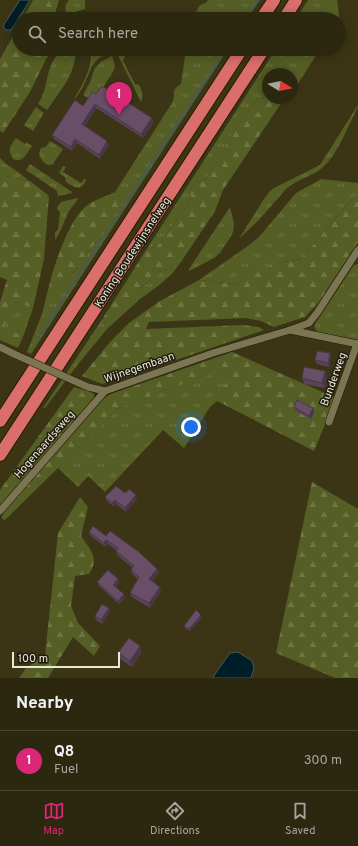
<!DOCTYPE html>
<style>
body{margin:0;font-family:Overpass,sans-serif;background:#343019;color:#f1f3f6}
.compass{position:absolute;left:262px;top:68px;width:36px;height:36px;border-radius:50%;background:#2c2810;box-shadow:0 2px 10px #0003;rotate:100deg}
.scale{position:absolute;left:12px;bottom:10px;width:108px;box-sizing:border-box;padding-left:4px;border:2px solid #ebe7d5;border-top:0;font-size:11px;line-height:14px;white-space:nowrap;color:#ebe7d5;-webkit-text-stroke:3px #1f1c0f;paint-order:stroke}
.you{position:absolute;left:191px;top:427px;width:14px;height:14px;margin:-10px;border:3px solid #fff;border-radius:50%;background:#1a73e8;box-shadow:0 0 0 6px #1a73e833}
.badge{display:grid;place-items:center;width:26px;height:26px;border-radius:50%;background:#db2777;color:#fff;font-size:13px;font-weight:700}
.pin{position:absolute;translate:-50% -33px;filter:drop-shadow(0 1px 2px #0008)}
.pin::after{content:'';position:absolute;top:21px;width:14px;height:12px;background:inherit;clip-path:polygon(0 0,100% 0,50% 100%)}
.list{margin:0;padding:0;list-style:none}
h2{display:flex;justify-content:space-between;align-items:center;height:52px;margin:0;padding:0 16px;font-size:17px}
h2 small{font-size:13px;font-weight:400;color:#a6a69f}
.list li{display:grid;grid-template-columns:26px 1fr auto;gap:12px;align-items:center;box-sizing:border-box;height:60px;padding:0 16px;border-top:1px solid #484430}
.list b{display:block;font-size:15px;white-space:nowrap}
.list p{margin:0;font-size:13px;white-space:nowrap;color:#a6a69f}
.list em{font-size:13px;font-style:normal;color:#a6a69f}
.icon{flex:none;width:22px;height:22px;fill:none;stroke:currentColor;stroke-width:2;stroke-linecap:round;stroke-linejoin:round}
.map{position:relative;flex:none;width:358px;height:678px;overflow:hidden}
.search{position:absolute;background:#2c2810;box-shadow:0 2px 10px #0003;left:12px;right:12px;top:12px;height:44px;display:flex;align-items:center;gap:10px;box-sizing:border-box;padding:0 14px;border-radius:22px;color:#a6a69f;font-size:15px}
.sheet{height:112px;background:#2c2810}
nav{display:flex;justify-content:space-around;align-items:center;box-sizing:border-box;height:56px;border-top:1px solid #484430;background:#2c2810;font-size:11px;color:#a6a69f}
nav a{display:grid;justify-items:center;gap:2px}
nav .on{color:#db2777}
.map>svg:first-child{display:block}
.grass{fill:url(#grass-tufts)}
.forest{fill:url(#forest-firs)}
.water{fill:#001e27;stroke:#465a5b}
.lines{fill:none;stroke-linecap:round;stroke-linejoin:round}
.stream{stroke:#465a5b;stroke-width:2}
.street-casing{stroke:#221c00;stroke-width:8}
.highway-casing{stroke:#221c00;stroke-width:14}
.street{stroke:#7b7553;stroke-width:7}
.highway{stroke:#da6e6b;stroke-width:12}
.street-bridge-casing{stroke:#221c00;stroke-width:8;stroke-linecap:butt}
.street-bridge{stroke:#7b7553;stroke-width:7}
.wall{fill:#594358}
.shaded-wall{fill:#493747}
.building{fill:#684e66;stroke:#493747}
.labels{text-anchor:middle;stroke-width:3;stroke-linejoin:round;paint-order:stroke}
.street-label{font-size:11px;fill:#ebe7d5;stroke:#1f1c0f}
</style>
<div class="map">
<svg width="358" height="678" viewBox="0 0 358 678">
<defs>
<pattern id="grass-tufts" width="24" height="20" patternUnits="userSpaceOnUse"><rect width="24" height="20" fill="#555e24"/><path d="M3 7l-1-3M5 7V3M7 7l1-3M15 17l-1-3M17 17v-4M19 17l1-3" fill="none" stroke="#6e7543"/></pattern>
<pattern id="forest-firs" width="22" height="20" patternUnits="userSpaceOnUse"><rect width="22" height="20" fill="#555e24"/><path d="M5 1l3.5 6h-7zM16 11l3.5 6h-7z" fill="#6e7543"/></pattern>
</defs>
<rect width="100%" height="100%" fill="#3b3515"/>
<!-- grass -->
<g class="grass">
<path d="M 69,0 L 85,0 L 85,9 L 75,12 L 69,17 C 64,11 64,6 69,0 Z"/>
<path d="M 208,0 L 260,0 L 247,19 L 193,19 C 197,12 197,4 206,3 Z"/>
<polygon points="308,0 337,0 339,15 338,19 296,19"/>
<path d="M 62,49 L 83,49 L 82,52 L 76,51 C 74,71 68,81 56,97 C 53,101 50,106 47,110 L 38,104 C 47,90 45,82 50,68 C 52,61 57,55 62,49 Z"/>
<path d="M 90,49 L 108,49 L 110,53 L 99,58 L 96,61 L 92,66 L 83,87 L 75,99 L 75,97 C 83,85 94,64 90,49 Z"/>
<path d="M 186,49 L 228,49 L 31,354 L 27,352 L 42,314 L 49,286 L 56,289 L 61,283 L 66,280 L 70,274 L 75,272 L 95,243 L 101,237 L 119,197 L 115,192 L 172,103 C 177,92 169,92 181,84 Z"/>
<polygon points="276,49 320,49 292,93 292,74 268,74 268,84 226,143 226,148 206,179 194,183 190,191 191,198 188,204 166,235 157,246 146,250"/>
<path d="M 122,51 L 125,56 L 123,61 L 135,84 L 139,85 C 142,91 144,96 141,102 L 117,53 Z"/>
<polygon points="112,56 115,65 114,70 97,97 90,99 83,95 90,82 95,68 101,62"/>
<path d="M 358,105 L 358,107 C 348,125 339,153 323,167 C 312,177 297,179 286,189 L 259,220 L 240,238 L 240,237 L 264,199 L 270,191 L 274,188 L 320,165 Z"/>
<polygon points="36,107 44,113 33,131 24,125"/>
<path d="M 16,138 L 25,144 L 26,142 L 32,146 C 26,154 24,163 13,159 C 7,149 10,147 16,138 Z"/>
<path d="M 50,141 L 63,149 L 53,164 C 46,167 42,161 39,155 L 40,150 L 41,148 L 46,147 Z"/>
<path d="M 0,158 L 6,164 L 18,172 L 29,181 C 21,180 13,177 4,176 L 0,179 Z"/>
<polygon points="30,164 72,192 72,193 58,196 57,191 26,170"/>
<path d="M 63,166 L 66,167 L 63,172 L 81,183 L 84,179 L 86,179 C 82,192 75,188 66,182 L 65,177 L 59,173 Z"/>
<polygon points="321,179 358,183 358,197 352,199 301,259 280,263 243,285 199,280 248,246 259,237 296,193"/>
<path d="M 77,198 L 78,199 C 75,203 72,207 69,211 C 64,221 61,232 55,240 L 55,232 L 58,230 L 60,212 L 57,209 L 58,206 L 61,202 Z"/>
<polygon points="230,207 234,224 233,232 231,236 220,253 214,258 189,271 189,269"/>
<polygon points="181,262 171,275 158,286 140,299 140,288 148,282 157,271 169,269"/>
<path d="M 358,264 L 358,340 L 318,332 C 315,329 314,328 315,324 L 354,265 Z"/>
<polygon points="15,302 33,308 23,337 3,327"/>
<polygon points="103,318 107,329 79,363 45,408 43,408"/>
<polygon points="235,364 217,401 210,407 184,448 163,430 105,492 88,476 78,487 58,468 119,408"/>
</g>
<!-- forest -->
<g class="forest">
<polygon points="33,0 59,0 56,10 56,19 23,19"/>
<polygon points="19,26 19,49 54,49 46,59 30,92 3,133 0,131 0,59"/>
<polygon points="268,84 268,98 283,99 278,108 223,190 215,211 181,262 169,269 157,271 148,282 140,288 140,299 107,329 103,318 146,250 157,246 166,235 188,204 191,198 190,191 194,183 206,179 226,148 226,143"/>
<polygon points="4,176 14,177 22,180 30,181 49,196 44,259 33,308 15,302 4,327 23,337 18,348 0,340 0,302 7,280 0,277 0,179"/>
<path d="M 115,192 L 119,197 L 118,206 L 112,219 L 101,237 L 95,243 L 75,272 L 70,274 L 66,280 L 61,283 L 56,289 L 49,286 C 54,265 68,223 84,208 C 92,200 105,197 115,192 Z"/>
<polygon points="358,197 358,242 319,302 305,317 274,327 261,321 246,318 149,322 146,329 243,325 259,327 264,330 114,381 102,384 82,376 110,342 129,323 160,301 199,280 243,285 254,271 280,263 301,259 352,199"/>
<polygon points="232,352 336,398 314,451 217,401 234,365 119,408 5,520 2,519 2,516 5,510 104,398 111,394"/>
<path d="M 74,387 C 80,389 89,390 94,394 L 94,398 L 0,508 L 0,490 Z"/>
<polygon points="312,482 358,509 358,678 335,678 276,653 310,491"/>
<path d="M 80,497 L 88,507 L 81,536 C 90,549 100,558 89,574 L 75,576 L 71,606 L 78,623 L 100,646 L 94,656 L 73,637 L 48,678 L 19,678 L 26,668 L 45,655 L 58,533 Z"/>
</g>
<!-- water -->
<g class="water">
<polygon points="20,0 30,0 11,30 6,30 3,26"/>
<polygon points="238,652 252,661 254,668 251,678 213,678 215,674 230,653"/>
</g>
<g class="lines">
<!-- stream -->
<g class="stream">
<polyline points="245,19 258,0"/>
<polyline points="38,338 226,49"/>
</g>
<!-- street casing -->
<g class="street-casing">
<g id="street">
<polyline points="290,330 358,344"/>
<polyline points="0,347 14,354"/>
<polyline points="88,387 105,391 213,353 290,330 309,323 317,313 358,250"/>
<polyline points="329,422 357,344"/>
<polyline points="0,511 105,391"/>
</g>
</g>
<!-- highway casing -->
<g class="highway-casing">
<g id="highway">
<polyline points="261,19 274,0"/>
<polyline points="284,19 296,0"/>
<polyline points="0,421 242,49"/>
<polyline points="0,455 264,49"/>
</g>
</g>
<!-- street -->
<use href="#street" class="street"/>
<!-- highway -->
<use href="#highway" class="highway"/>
<!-- street-bridge casing -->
<g class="street-bridge-casing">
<polyline id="street-bridge" points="14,354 88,387"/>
</g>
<!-- street-bridge -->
<use href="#street-bridge" class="street-bridge"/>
</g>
<!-- wall -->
<g class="wall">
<polygon points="96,94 154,122 143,138 96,108 85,126 109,145 100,159 77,143 72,151 54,139 52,135"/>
<polygon points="331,357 329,367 317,364 315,360"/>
<polygon points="327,377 325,388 304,384 302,378"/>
<polygon points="294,407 313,408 314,412 311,419 295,411"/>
<polygon points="125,493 137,499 126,512 116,504 114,507 107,501 105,497"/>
<polygon points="89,532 106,536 157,569 159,573 152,581 161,591 150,608 132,597 130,593 138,579 132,574 131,570 133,568 117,555 116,550 108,544 106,547 91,536"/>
<polygon points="118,579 119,583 116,587 125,598 119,604 99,586 97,582"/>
<polygon points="109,608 110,612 102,624 96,620 95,616"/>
<polygon points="202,617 190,631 185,628 184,626"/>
<polygon points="142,652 132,667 120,659 118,653"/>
</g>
<!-- shaded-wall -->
<g class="shaded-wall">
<polygon points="95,104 96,108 83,128 82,124"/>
<polygon points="152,118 154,122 143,138 141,134"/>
<polygon points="75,139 77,143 72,151 71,147"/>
<polygon points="107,141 109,145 100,159 99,155"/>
<polygon points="330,353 331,357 329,367 328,363"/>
<polygon points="325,371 327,377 325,388 322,383"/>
<polygon points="313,408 314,412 311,419 309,416"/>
<polygon points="136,495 137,499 126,512 125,508"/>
<polygon points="115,500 116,504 114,507 112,503"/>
<polygon points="106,540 108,544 106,547 104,543"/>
<polygon points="157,569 159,573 150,584 149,579"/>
<polygon points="118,579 119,583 114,589 113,585"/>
<polygon points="160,587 161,591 150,608 149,603"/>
<polygon points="124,594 125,598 119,604 118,601"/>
<polygon points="109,608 110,612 102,624 101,620"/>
<polygon points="201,615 202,617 190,631 189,629"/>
<polygon points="140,646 142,652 132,667 130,661"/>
</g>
<!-- building -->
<g class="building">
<polygon points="102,86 152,118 141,134 95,104 82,124 107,141 99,155 75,139 71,147 52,135 75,100 83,106 92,92 96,94"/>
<polygon points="317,351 330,353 328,363 315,360"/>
<polygon points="304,367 325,371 322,383 302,378"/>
<polygon points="297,400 313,408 309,416 294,407"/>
<polygon points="116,486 125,493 126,491 127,492 129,489 136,495 125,508 115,500 112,503 105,497"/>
<polygon points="93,526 106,536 110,531 139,552 157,569 149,579 160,587 149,603 130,593 139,577 131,570 134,566 116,551 118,548 106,540 104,543 89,532"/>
<polygon points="108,570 118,579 113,585 124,594 118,601 97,582"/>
<polygon points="102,604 109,608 101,620 95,616"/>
<polygon points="196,610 201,615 189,629 184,626"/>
<polygon points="129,638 140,646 130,661 118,653"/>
</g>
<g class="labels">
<!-- street labels -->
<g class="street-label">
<text transform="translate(132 252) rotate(-57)" y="4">Koning Boudewijnsnelweg</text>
<text transform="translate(139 367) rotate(-19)" y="4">Wijnegembaan</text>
<text transform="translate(333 379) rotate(-70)" y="4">Bunderweg</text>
<text transform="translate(44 444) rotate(-49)" y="4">Hogenaardseweg</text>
</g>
</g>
</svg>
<svg class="compass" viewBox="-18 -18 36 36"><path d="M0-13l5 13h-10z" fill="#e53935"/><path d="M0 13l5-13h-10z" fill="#a6a69f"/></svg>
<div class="scale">100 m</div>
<div class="you"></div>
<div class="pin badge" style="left:119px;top:115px">1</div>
<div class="search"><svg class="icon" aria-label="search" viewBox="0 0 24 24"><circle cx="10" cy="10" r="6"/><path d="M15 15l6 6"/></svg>Search here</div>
</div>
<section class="sheet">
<h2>Nearby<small></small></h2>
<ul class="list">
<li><span class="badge">1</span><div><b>Q8</b><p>Fuel</p></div><em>300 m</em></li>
</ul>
</section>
<nav>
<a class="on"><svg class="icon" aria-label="map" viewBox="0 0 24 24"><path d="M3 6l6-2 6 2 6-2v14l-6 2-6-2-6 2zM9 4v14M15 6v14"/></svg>Map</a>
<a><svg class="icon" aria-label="directions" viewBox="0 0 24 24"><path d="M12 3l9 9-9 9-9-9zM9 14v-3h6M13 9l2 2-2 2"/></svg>Directions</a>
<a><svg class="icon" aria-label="saved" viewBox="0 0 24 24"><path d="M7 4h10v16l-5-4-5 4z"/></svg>Saved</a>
</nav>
